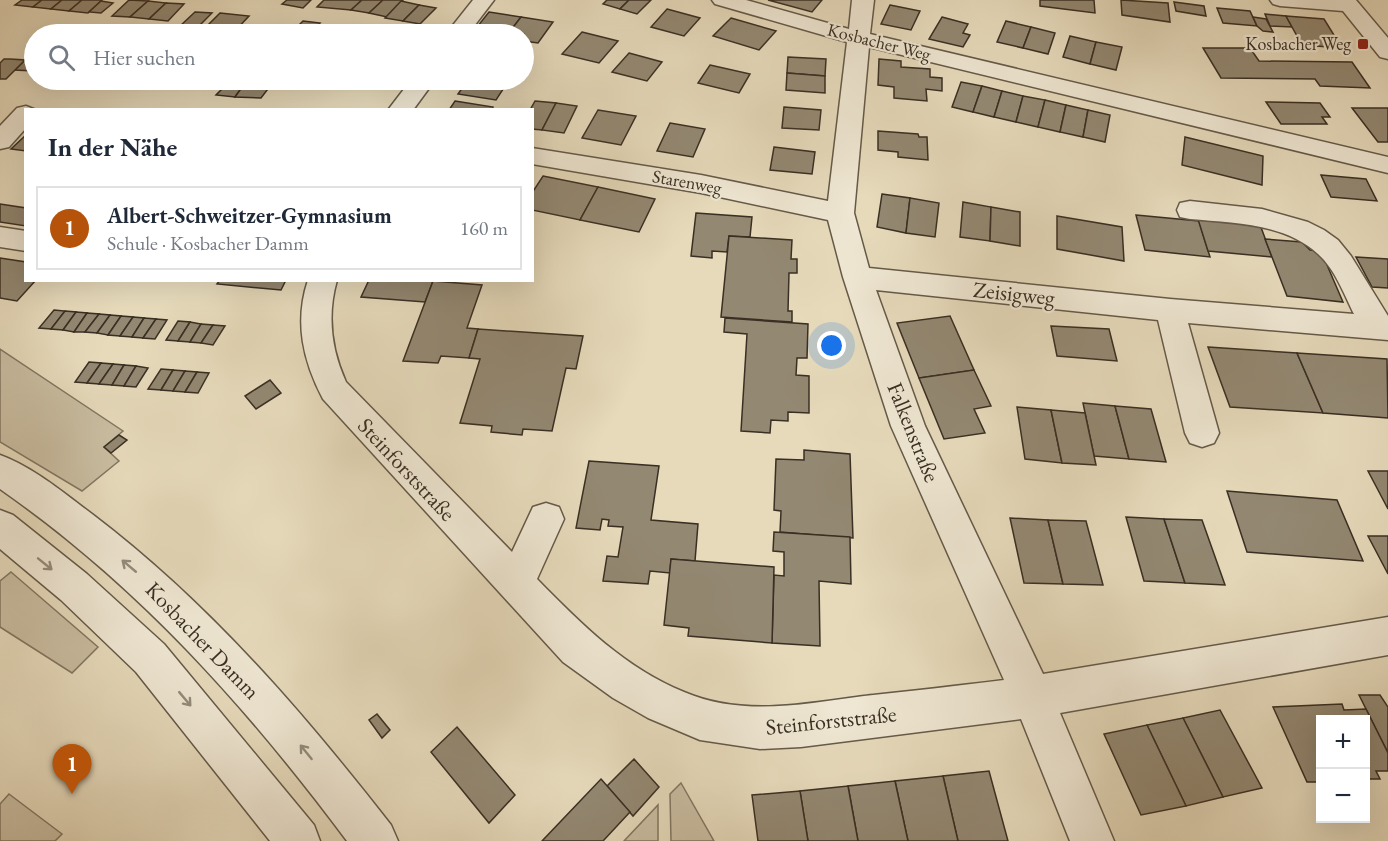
<!DOCTYPE html>
<html lang="de">
<meta charset="utf-8">
<style>
body{margin:0;font-family:"EB Garamond",serif;background:#f2f2f3;color:#1f2937}
.controls{position:absolute;right:18px;bottom:18px;display:grid;overflow:hidden;border-radius:0px;box-shadow:0 6px 24px #0002}
.controls button{width:54px;height:54px;display:grid;place-items:center;padding:0;border:0;border-bottom:2px solid #e0e1e3;background:#fff;color:#1f2937;font:30px sans-serif}
.you{position:absolute;left:832px;top:346px;width:21px;height:21px;margin:-15px;border:4px solid #fff;border-radius:50%;background:#1a73e8;box-shadow:0 0 0 9px #1a73e833}
.badge{display:grid;place-items:center;width:39px;height:39px;border-radius:50%;background:#b45309;color:#fff;font-size:20px;font-weight:700}
.pin{position:absolute;translate:-50% -50px;filter:drop-shadow(0 2px 3px #0008)}
.pin::after{content:'';position:absolute;top:32px;width:21px;height:18px;background:inherit;clip-path:polygon(0 0,100% 0,50% 100%)}
.list{margin:0;padding:0;list-style:none}
h2{display:flex;justify-content:space-between;align-items:center;height:78px;margin:0;padding:0 24px;font-size:26px}
h2 small{font-size:20px;font-weight:400;color:#747a83}
.list li{display:grid;grid-template-columns:39px 1fr auto;gap:18px;align-items:center;box-sizing:border-box;height:84px;margin:0 12px 12px;padding:0 12px;border:2px solid #e0e1e3;border-radius:0px}
.list b{display:block;font-size:22px;white-space:nowrap}
.list p{margin:0;font-size:20px;white-space:nowrap;color:#747a83}
.list em{font-size:20px;font-style:normal;color:#747a83}
.icon{flex:none;width:33px;height:33px;fill:none;stroke:currentColor;stroke-width:2;stroke-linecap:round;stroke-linejoin:round}
.map{position:relative;flex:none;width:1388px;height:841px;overflow:hidden}
.search{position:absolute;background:#fff;box-shadow:0 6px 24px #0002;left:24px;top:24px;width:510px;height:66px;display:flex;align-items:center;gap:15px;box-sizing:border-box;padding:0 21px;border-radius:33px;color:#747a83;font-size:22px}
.panel{position:absolute;background:#fff;box-shadow:0 6px 24px #0002;left:24px;top:108px;width:510px;height:174px;border-radius:0px}
.map>svg:first-child{display:block}
.green{fill:#c9bda1;stroke:#827662;stroke-width:1.5}
.building{fill:#938872;stroke:#3a2f23;stroke-width:1.5}
.lines{fill:none;stroke-linecap:round;stroke-linejoin:round}
.minor-casing{stroke:#655a49;stroke-width:3}
.minor{fill:#efe7d3;fill-rule:evenodd}
.oneway{stroke:#948b7b}
.poi-dot{fill:#8f2418;stroke:#efe7d3;stroke-width:2}
.labels{text-anchor:middle;stroke-width:4.5;stroke-linejoin:round;paint-order:stroke}
.far-street-label{font-size:18px;fill:#3a2f23;stroke:#efe7d3}
.far-poi-label{font-size:18px;fill:#3a2f23;stroke:#efe7d3;text-anchor:end}
.street-label{font-size:22px;fill:#3a2f23;stroke:#efe7d3}
</style>
<div class="map">
<svg width="1388" height="841" viewBox="0 0 1388 841">
<rect width="100%" height="100%" fill="#e6dabb"/>
<filter id="stains"><feTurbulence type="fractalNoise" baseFrequency=".00333" numOctaves="4"/><feColorMatrix values="0 0 0 0 .2 0 0 0 0 .09 0 0 0 0 .02 0 0 0 .5 -.17"/></filter>
<radialGradient id="worn" r=".72"><stop offset=".6" stop-color="#630" stop-opacity="0"/><stop offset="1" stop-color="#630" stop-opacity=".3"/></radialGradient>
<!-- green -->
<g class="green">
<polygon points="0,349 123,431 104,447 119,461 82,491 0,442"/>
<polygon points="11,572 98,647 72,673 0,627 0,581"/>
<polygon points="681,783 714,841 671,841 670,794"/>
<polygon points="9,794 62,834 55,841 0,841 0,804"/>
<polygon points="658,805 658,841 624,841"/>
</g>
<!-- building -->
<g class="building">
<polygon points="22,0 42,0 33,7 15,5"/>
<polygon points="42,0 62,0 51,9 33,7"/>
<polygon points="62,0 82,0 69,11 51,9"/>
<polygon points="82,0 102,0 88,13 69,11"/>
<polygon points="129,0 148,1 130,17 112,16"/>
<polygon points="287,0 311,0 303,8 282,4"/>
<polygon points="324,0 362,0 351,10 317,7"/>
<polygon points="362,0 383,0 369,13 351,10"/>
<polygon points="383,0 403,0 387,17 369,13"/>
<polygon points="607,0 629,0 620,9 603,4"/>
<polygon points="629,0 651,0 637,14 620,9"/>
<polygon points="768,0 822,0 812,12"/>
<polygon points="1040,0 1094,0 1095,13 1040,6"/>
<polygon points="1121,0 1168,3 1170,22 1122,15"/>
<polygon points="101,1 113,3 101,13 89,12"/>
<polygon points="148,1 166,3 149,19 130,17"/>
<polygon points="401,1 419,5 403,21 385,18"/>
<polygon points="1174,2 1204,6 1206,16 1176,11"/>
<polygon points="166,3 184,4 168,21 149,19"/>
<polygon points="419,5 436,8 420,24 403,21"/>
<polygon points="890,5 920,11 911,30 881,24"/>
<polygon points="1217,8 1250,11 1257,26 1223,23"/>
<polygon points="667,9 700,18 684,36 651,27"/>
<polygon points="195,12 212,13 198,27 180,26"/>
<polygon points="489,12 521,17 508,34 473,32"/>
<polygon points="220,13 249,16 234,32 205,28"/>
<polygon points="1265,14 1286,16 1292,27 1270,26"/>
<polygon points="1286,16 1324,19 1342,48 1302,45"/>
<polygon points="521,17 553,22 538,43 524,41 524,34 508,34"/>
<polygon points="942,17 968,24 963,33 970,35 963,47 929,39"/>
<polygon points="1253,17 1266,19 1273,32 1263,31 1257,26"/>
<polygon points="731,18 776,31 759,50 713,36"/>
<polygon points="303,21 320,23 309,34 290,34"/>
<polygon points="1006,21 1031,27 1023,48 997,42"/>
<polygon points="1031,27 1055,33 1048,54 1023,48"/>
<polygon points="582,32 618,41 599,63 562,54"/>
<polygon points="1070,36 1096,42 1090,64 1063,57"/>
<polygon points="1096,42 1122,47 1116,70 1090,64"/>
<polygon points="1203,48 1250,48 1259,61 1352,62 1370,88 1320,86 1315,79 1221,78"/>
<polygon points="629,53 662,62 647,81 612,72"/>
<polygon points="788,57 826,59 825,76 787,73"/>
<polygon points="27,58 34,58 34,71 15,70"/>
<polygon points="4,59 10,59 25,60 6,79 0,79 0,63"/>
<polygon points="879,59 901,61 901,67 930,69 930,77 942,78 942,91 926,89 927,101 894,98 894,87 878,85"/>
<polygon points="710,65 750,74 739,93 698,83"/>
<polygon points="787,73 825,76 825,93 786,90"/>
<polygon points="189,80 210,80 204,86 185,84"/>
<polygon points="210,80 231,80 223,89 204,86"/>
<polygon points="231,80 247,80 235,97 216,95"/>
<polygon points="364,80 387,80 382,85 362,82"/>
<polygon points="468,80 484,80 507,83 496,100 458,94"/>
<polygon points="961,82 982,86 973,112 952,107"/>
<polygon points="245,83 271,85 261,98 235,97"/>
<polygon points="982,86 1002,91 994,117 973,112"/>
<polygon points="1002,91 1023,96 1016,122 994,117"/>
<polygon points="1023,96 1045,100 1038,127 1016,122"/>
<polygon points="1045,100 1066,105 1060,132 1038,127"/>
<polygon points="455,101 493,107 492,110 449,110"/>
<polygon points="535,101 556,103 542,130 532,129 532,110 530,110"/>
<polygon points="1266,102 1320,103 1330,117 1322,117 1327,124 1281,124"/>
<polygon points="556,103 577,106 564,133 542,130"/>
<polygon points="1066,105 1088,110 1083,137 1060,132"/>
<polygon points="784,107 821,110 819,130 782,128"/>
<polygon points="1352,108 1388,108 1388,142 1378,142"/>
<polygon points="598,110 636,116 621,145 582,138"/>
<polygon points="1088,110 1110,115 1105,142 1083,137"/>
<polygon points="670,123 705,129 693,157 657,151"/>
<polygon points="878,131 918,134 919,137 927,137 928,160 898,157 898,152 878,150"/>
<polygon points="26,135 26,151 11,149"/>
<polygon points="1185,137 1263,156 1262,185 1182,165"/>
<polygon points="774,147 815,152 812,174 770,170"/>
<polygon points="1321,175 1366,179 1377,201 1331,197"/>
<polygon points="543,176 598,187 580,220 532,210 532,193"/>
<polygon points="598,187 655,199 639,232 580,220"/>
<polygon points="882,194 910,198 906,233 877,227"/>
<polygon points="910,198 939,203 935,237 906,233"/>
<polygon points="963,202 991,207 990,241 960,237"/>
<polygon points="0,204 26,208 26,226 0,222"/>
<polygon points="991,207 1020,212 1020,246 990,241"/>
<polygon points="696,213 752,217 750,237 729,236 727,252 712,251 712,258 691,256"/>
<polygon points="1136,215 1199,221 1210,257 1145,250"/>
<polygon points="1057,216 1122,227 1124,261 1057,249"/>
<polygon points="1197,216 1259,222 1272,257 1208,251"/>
<polygon points="729,236 792,240 791,259 797,259 797,273 789,273 788,311 792,311 792,322 721,317"/>
<polygon points="1265,239 1302,242 1310,250 1321,251 1343,302 1287,296"/>
<polygon points="1356,257 1388,259 1388,288 1372,287"/>
<polygon points="0,258 26,262 26,280 36,280 17,301 0,298"/>
<polygon points="220,280 286,280 281,290 217,284"/>
<polygon points="369,280 424,280 433,281 425,302 361,297"/>
<polygon points="433,281 482,285 467,328 478,329 469,358 441,356 438,363 403,361"/>
<polygon points="54,310 65,311 51,329 39,328"/>
<polygon points="65,311 76,312 63,330 51,329"/>
<polygon points="76,312 87,313 74,332 63,330"/>
<polygon points="87,313 99,314 85,332 74,332"/>
<polygon points="99,314 110,315 97,333 85,332"/>
<polygon points="110,315 121,316 108,335 97,333"/>
<polygon points="121,316 133,317 120,336 108,335"/>
<polygon points="950,316 974,370 919,378 897,323"/>
<polygon points="133,317 144,318 132,337 120,336"/>
<polygon points="144,318 156,319 143,338 132,337"/>
<polygon points="725,318 808,324 807,358 797,358 796,375 809,376 809,413 788,412 788,421 771,420 770,433 741,431 747,334 724,332"/>
<polygon points="156,319 167,320 155,339 143,338"/>
<polygon points="178,321 190,322 178,341 166,340"/>
<polygon points="190,322 201,324 190,342 178,341"/>
<polygon points="201,324 213,325 201,343 190,342"/>
<polygon points="213,325 225,326 213,345 201,343"/>
<polygon points="1051,326 1109,329 1117,361 1057,356"/>
<polygon points="478,329 583,336 576,369 566,368 552,431 523,429 522,435 491,432 492,426 460,423 480,359 469,358"/>
<polygon points="1208,347 1297,353 1323,413 1230,407"/>
<polygon points="1297,353 1387,359 1388,418 1323,413"/>
<polygon points="89,362 101,363 87,383 75,382"/>
<polygon points="101,363 113,364 99,384 87,383"/>
<polygon points="113,364 124,365 112,385 99,384"/>
<polygon points="124,365 136,366 124,386 112,385"/>
<polygon points="136,366 148,368 136,387 124,386"/>
<polygon points="161,369 173,370 161,390 148,389"/>
<polygon points="173,370 185,371 173,391 161,390"/>
<polygon points="974,370 991,406 974,409 985,433 944,439 919,378"/>
<polygon points="185,371 197,372 185,392 173,391"/>
<polygon points="197,372 209,373 198,393 185,392"/>
<polygon points="270,380 281,393 256,409 245,396"/>
<polygon points="1083,403 1115,406 1129,459 1094,456"/>
<polygon points="1115,406 1151,409 1166,462 1129,459"/>
<polygon points="1017,407 1051,410 1062,463 1025,459"/>
<polygon points="1051,410 1085,413 1096,465 1062,463"/>
<polygon points="119,435 127,440 111,453 104,447"/>
<polygon points="804,450 850,454 853,538 780,532 781,511 774,510 776,459 804,460"/>
<polygon points="589,461 659,466 651,520 698,524 695,561 671,559 670,573 650,571 648,584 603,581 607,556 618,557 623,527 608,526 609,520 602,519 600,530 576,528"/>
<polygon points="1368,471 1388,471 1388,509"/>
<polygon points="1227,491 1337,500 1363,561 1247,552"/>
<polygon points="1126,517 1164,519 1185,583 1144,581"/>
<polygon points="1010,518 1048,520 1063,584 1024,583"/>
<polygon points="1164,519 1202,520 1225,585 1185,583"/>
<polygon points="1048,520 1086,521 1103,585 1063,584"/>
<polygon points="774,532 850,537 851,584 819,581 820,646 772,643 774,575 784,576 784,552 773,551"/>
<polygon points="1368,536 1388,536 1388,574"/>
<polygon points="671,559 774,567 772,643 688,636 689,628 664,625"/>
<polygon points="1359,695 1380,695 1388,707 1388,753"/>
<polygon points="1342,704 1344,710 1366,709 1388,753 1388,771 1376,771 1380,779 1366,779 1366,720 1320,720 1320,782 1307,782 1273,707"/>
<polygon points="1220,710 1262,788 1223,797 1183,718"/>
<polygon points="377,714 390,730 382,738 369,720"/>
<polygon points="1183,718 1223,797 1186,806 1147,725"/>
<polygon points="1147,725 1186,806 1141,815 1104,734"/>
<polygon points="457,727 515,795 489,823 431,752"/>
<polygon points="634,759 659,787 633,816 607,786"/>
<polygon points="989,771 1008,841 958,841 943,776"/>
<polygon points="943,776 958,841 908,841 895,781"/>
<polygon points="601,779 630,812 603,841 542,841"/>
<polygon points="895,781 908,841 858,841 848,786"/>
<polygon points="848,786 858,841 808,841 800,791"/>
<polygon points="800,791 808,841 758,841 752,795"/>
</g>
<g class="lines">
<!-- minor casing -->
<g class="minor-casing">
<g id="minor">
<polygon points="473,0 494,0 468,34 446,34"/>
<path d="M 712,0 L 746,0 L 849,29 L 852,0 L 874,0 L 870,34 L 1388,157 L 1388,173 L 869,47 L 854,213 L 869,268 L 1170,299 L 1354,314 C 1344,294 1335,269 1318,254 C 1285,223 1233,223 1190,219 L 1180,217 L 1177,210 L 1180,203 L 1190,201 L 1262,209 L 1308,222 L 1324,230 L 1338,240 L 1351,256 L 1388,316 L 1388,340 L 1188,323 L 1219,433 L 1214,443 L 1202,447 L 1190,443 L 1185,433 L 1158,320 L 876,290 L 925,426 L 1043,674 L 1388,617 L 1388,655 L 1060,713 L 1114,841 L 1070,841 L 1021,719 L 801,747 L 760,749 L 700,740 L 648,718 L 613,698 L 563,662 L 323,399 C 303,361 294,322 308,280 L 337,280 C 327,315 331,349 346,382 L 512,552 L 533,507 L 546,503 L 559,507 L 564,519 L 537,579 C 581,624 625,668 684,692 C 743,717 803,704 864,696 C 910,691 957,686 1004,680 L 891,426 L 843,277 L 828,220 L 701,193 L 532,164 L 532,148 L 701,175 L 828,201 L 847,42 L 715,4 Z"/>
<polygon points="1270,0 1356,0 1388,38 1388,59 1380,57 1343,11 1280,6 1273,4"/>
<polygon points="411,80 435,80 413,110 388,110"/>
<polygon points="26,106 36,110 26,110 26,128 9,147 0,149 0,126 17,108"/>
<polygon points="0,227 26,231 26,251 0,247"/>
<path d="M 0,455 C 33,467 64,493 92,514 C 208,602 302,711 391,825 L 398,841 L 347,841 C 247,707 138,585 0,489 Z"/>
<polygon points="0,510 13,515 87,574 164,644 314,825 320,841 270,841 136,672 61,600 0,549"/>
</g>
</g>
<!-- minor -->
<use href="#minor" class="minor"/>
</g>
<!-- one-way arrows -->
<defs><path id="oneway-shaft" d="M-6 0H5M1.5-3L5.5 0L1.5 3" fill="none" stroke-width="1.6" stroke-linecap="round" stroke-linejoin="round" transform="scale(1.5)"/></defs>
<g class="oneway">
<use href="#oneway-shaft" transform="translate(45 564) rotate(39)"/>
<use href="#oneway-shaft" transform="translate(129 566) rotate(-140)"/>
<use href="#oneway-shaft" transform="translate(185 699) rotate(50)"/>
<use href="#oneway-shaft" transform="translate(306 752) rotate(-129)"/>
</g>
<!-- markers -->
<rect class="poi-dot" x="1357" y="38" width="12" height="12" rx="3"/>
<g class="labels">
<!-- far-street labels -->
<g class="far-street-label">
<text transform="translate(879 42) rotate(14)" y="6">Kosbacher Weg</text>
<text transform="translate(687 182) rotate(10)" y="6">Starenweg</text>
</g>
<!-- far-poi labels -->
<g class="far-poi-label">
<text x="1351" y="50">Kosbacher Weg</text>
</g>
<!-- street labels -->
<g class="street-label">
<text transform="translate(1014 293) rotate(6)" y="8">Zeisigweg</text>
<text transform="translate(914 432) rotate(68)" y="8">Falkenstraße</text>
<text transform="translate(407 469) rotate(47)" y="8">Steinforststraße</text>
<text transform="translate(203 640) rotate(46)" y="8">Kosbacher Damm</text>
<text transform="translate(831 720) rotate(-6)" y="8">Steinforststraße</text>
</g>
</g>
<rect width="100%" height="100%" filter="url(#stains)"/>
<rect width="100%" height="100%" fill="url(#worn)"/>
</svg>
<div class="controls">
<button>+</button>
<button>−</button>
</div>
<div class="you"></div>
<div class="pin badge" style="left:72px;top:794px">1</div>
<div class="search"><svg class="icon" aria-label="search" viewBox="0 0 24 24"><circle cx="10" cy="10" r="6"/><path d="M15 15l6 6"/></svg>Hier suchen</div>
<section class="panel">
<h2>In der Nähe<small></small></h2>
<ul class="list">
<li><span class="badge">1</span><div><b>Albert-Schweitzer-Gymnasium</b><p>Schule · Kosbacher Damm</p></div><em>160 m</em></li>
</ul>
</section>
</div>
